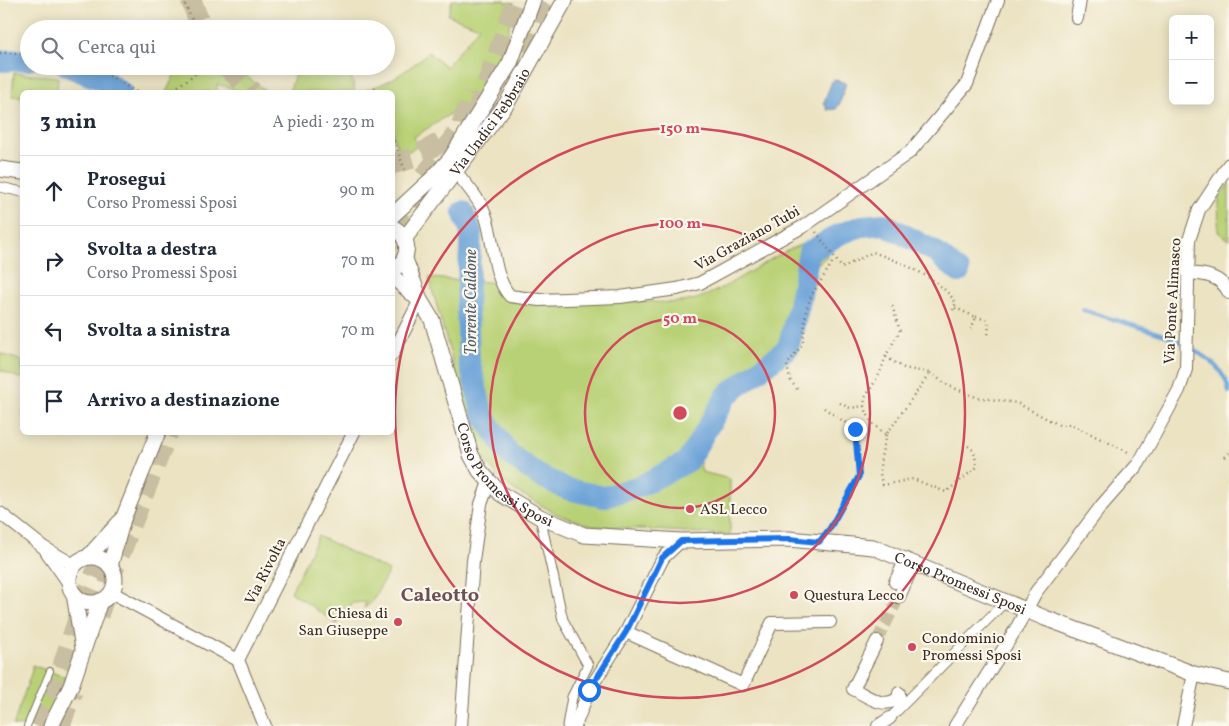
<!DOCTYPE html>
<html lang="it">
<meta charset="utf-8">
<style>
body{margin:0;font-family:Vollkorn,serif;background:#f6f6f7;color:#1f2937}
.controls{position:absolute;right:15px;top:15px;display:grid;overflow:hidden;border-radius:8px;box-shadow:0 2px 12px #0003}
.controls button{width:45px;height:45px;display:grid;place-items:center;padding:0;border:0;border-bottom:1px solid #e0e1e3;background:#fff;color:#1f2937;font:25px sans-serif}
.stop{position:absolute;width:15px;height:15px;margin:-11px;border:4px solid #1a73e8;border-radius:50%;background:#fff}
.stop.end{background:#1a73e8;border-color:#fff;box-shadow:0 1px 5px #0008}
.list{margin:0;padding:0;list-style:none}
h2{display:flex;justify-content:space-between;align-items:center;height:65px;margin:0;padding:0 20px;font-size:21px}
h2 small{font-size:16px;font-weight:400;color:#747a83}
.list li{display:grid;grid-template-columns:32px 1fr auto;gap:15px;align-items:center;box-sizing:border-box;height:70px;padding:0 20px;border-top:1px solid #e0e1e3}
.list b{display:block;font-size:19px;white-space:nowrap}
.list p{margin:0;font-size:16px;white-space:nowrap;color:#747a83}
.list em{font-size:16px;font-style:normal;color:#747a83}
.icon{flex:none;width:28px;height:28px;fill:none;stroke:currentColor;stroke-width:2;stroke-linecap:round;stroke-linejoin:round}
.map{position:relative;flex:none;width:1229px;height:726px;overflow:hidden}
.search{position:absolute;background:#fff;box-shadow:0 2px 12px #0003;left:20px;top:20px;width:375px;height:55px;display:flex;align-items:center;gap:12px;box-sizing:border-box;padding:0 18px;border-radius:28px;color:#747a83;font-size:19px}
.panel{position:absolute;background:#fff;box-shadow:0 2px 12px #0003;left:20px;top:90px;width:375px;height:345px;border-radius:8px}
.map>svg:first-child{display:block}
.green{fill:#b9d176;stroke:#7a7e4a}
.water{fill:#6aa2d8;stroke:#52667b}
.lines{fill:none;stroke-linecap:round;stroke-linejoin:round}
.stream{stroke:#6aa2d8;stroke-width:4}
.river{stroke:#6aa2d8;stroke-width:22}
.minor-tunnel{stroke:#c8bea1;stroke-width:12;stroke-dasharray:12 6;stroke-linecap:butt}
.trunk-tunnel{stroke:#c8bea1;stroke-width:21;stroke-dasharray:21 11;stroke-linecap:butt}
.service-casing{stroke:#796b57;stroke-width:8}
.pedestrian-casing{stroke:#796b57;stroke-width:11}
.minor-casing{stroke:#796b57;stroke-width:14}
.tertiary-casing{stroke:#796b57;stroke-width:17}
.path{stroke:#796b57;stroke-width:2.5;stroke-dasharray:1 4;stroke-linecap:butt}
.service{stroke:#fff;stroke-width:6}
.pedestrian{stroke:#fff;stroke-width:9}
.minor{stroke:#fff;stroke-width:12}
.tertiary{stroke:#fff;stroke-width:15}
.route{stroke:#1a73e8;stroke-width:6}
.ring{fill:none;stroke:#d1495b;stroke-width:2.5}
.poi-dot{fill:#d1495b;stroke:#fbf7ec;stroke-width:2}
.labels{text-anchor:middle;stroke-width:4.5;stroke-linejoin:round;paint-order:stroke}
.street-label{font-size:15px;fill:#3b2a1e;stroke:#fbf7ec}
.poi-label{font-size:15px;fill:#3b2a1e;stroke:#fbf7ec;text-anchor:start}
.water-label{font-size:16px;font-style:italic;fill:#4e5a68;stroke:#fbf7ec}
.district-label{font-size:20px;font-weight:bold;fill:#6d5057;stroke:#fbf7ec}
.centre{fill:#d1495b;stroke:#fbf7ec;stroke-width:2.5}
.ring-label{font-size:15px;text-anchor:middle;font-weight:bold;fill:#d1495b;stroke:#fbf7ec;stroke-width:4.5;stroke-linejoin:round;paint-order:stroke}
</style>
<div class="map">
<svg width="1229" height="726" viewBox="0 0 1229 726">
<rect width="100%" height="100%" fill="#fbf7ec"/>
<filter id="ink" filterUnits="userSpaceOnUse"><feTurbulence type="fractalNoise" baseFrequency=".02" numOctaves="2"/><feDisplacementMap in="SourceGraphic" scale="10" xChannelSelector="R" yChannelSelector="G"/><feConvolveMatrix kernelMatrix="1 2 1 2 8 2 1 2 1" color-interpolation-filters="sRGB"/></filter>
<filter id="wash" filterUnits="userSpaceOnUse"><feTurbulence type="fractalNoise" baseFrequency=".0096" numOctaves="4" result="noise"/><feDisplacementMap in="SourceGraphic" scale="20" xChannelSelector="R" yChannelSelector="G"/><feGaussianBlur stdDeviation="1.12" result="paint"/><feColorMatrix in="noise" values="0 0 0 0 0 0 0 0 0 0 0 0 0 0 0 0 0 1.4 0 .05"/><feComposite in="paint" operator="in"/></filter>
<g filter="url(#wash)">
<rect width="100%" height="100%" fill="#ebe3c2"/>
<!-- green -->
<g class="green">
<path d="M 452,0 L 505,0 L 506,2 L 514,3 L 504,51 L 495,72 L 474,109 L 469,112 L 453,112 L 414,137 L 418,146 L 400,156 L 393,136 L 392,92 L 360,92 C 388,84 407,72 428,52 L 446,67 L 479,27 L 448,15 Z"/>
<path d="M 179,66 L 204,66 L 209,73 C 235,58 243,76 265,90 L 264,92 L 244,92 L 217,84 L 217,92 L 166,92 Z"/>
<polygon points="298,66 325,73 350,71 355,92 289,92"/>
<polygon points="14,73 58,77 57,92 22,92 22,97 12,96"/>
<polygon points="1229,183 1229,240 1218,232 1219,198"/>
<polygon points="393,235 401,247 393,266"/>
<path d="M 818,240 L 827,256 C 821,261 812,268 809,275 C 800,299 804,328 791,349 C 783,362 770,360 759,368 C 730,390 689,432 702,472 L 730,479 L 730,535 L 593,526 L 559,515 L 514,490 L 497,476 L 477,449 L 429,278 L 502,283 L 506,291 C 553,295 600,300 646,302 C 661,302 681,304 696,299 C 735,287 780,246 818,240 Z"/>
<polygon points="0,353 22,361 22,379 0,370"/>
<polygon points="318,536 389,571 372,602 364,608 366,602 352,603 337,624 291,592"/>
<polygon points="32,665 67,678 43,726 13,726 32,671"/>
</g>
<!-- water -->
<polygon class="water" points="833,79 846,83 840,103 836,109 827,110 824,102"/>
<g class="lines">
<!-- stream -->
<g class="stream">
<polyline points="1083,310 1171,337 1184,344"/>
<path d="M 1190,348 C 1208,358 1226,370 1229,392"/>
</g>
<!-- river -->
<g class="river">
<polyline points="0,61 29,60"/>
<polyline points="67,66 105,81 121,92"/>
<polyline points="463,212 471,232 467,305 469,361 483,415 509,454 538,475 567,489 604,497 640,486 687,462 727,395 788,348 799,305 809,252 840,234 862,226 884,224 934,251 959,272"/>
</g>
</g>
</g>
<g filter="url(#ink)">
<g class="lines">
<!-- minor-tunnel -->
<polyline class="minor-tunnel" points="877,641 899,597"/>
<!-- trunk-tunnel -->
<g class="trunk-tunnel">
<polyline points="191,0 202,29"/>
<polyline points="227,66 252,92"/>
<polyline points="508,79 548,0"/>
<polyline points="476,115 517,0"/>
<polyline points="392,164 413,158 450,137"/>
<polyline points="424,177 460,130 473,94"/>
<polyline points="392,229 431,190 445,170"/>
<polyline points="98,615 113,571 168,432"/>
<polyline points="36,726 57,684 85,598 117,523"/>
<polyline points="60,726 72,691"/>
</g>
<!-- service casing -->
<g class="service-casing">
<polyline id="service" points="27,726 50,671"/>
</g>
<!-- pedestrian casing -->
<g class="pedestrian-casing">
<g id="pedestrian">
<polyline points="0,187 22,192"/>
<polyline points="540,517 563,620 588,665 572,697 567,726"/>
<polyline points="890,718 1006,601"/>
</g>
</g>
<!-- minor casing -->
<g class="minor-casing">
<g id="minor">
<polyline points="1077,18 1080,0"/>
<path d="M 456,172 C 466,185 479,198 485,214 C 495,240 491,274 510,296 L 539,300 L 620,297 L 677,289 L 700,283 L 804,226 L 910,152 L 967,84 L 998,0"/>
<path d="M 1187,273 C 1205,274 1221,276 1229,293"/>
<polyline points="392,355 420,300"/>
<polyline points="0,513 43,547 74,565"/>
<polyline points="46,551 70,585"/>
<polyline points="895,582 906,559"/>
<polyline points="111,592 238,660"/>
<polyline points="899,597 914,563"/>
<polyline points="626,632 743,685 772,623 830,622"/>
<path d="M 877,641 L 853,689 C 868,696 885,711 899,697 L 899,693"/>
<polyline points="265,726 238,660 354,432"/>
<polyline points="461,726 473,561 481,504 489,482"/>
<polyline points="575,726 589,690 626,632 663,558 681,541"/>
<polyline points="878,726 890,718"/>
<polyline points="955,726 1016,629 1036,592 1102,505 1139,463 1179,390 1186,369 1189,240 1199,210 1229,164"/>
<polyline points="1183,726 1194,674"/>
</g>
</g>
<!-- tertiary casing -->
<g class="tertiary-casing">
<g id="tertiary">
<polyline points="0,169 22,172"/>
<polyline points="392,216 434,177 451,158 510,63 533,0"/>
<path d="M 392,227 C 412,237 411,260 392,270"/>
<path id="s1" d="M 405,238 L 507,103 L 565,0"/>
<path id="s2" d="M 405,259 L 420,300 L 432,320 L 471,455 L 480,471 L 501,494 L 540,517 L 584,535 L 681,541 L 789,539 L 873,547 L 1045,618 L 1194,674 L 1229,682"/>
<polyline points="392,276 418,299"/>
<polyline points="88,557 120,522"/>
<circle cx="92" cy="580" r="23"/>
<polyline points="110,566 123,519 158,432"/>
<polyline points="74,594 83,648"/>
<polyline points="51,726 71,686 100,601"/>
</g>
</g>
<!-- path -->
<g class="path">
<polyline points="183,0 196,29"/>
<polyline points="0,53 29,53"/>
<polyline points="92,66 137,92"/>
<polyline points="374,87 376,92"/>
<polyline points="170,92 206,66"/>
<polyline points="392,136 406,173"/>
<path d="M 816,232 L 842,268 L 873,252 C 902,263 939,277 956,303 L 952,312"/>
<polyline points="955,308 976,317 971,329"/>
<polyline points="976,317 987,320 989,325 988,335"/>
<polyline points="886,357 904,368 930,373 886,435 871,422 864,406 865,398 880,373 886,355 900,331 892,305"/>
<polyline points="930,373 949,386 976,397 1017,403 1059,425 1070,424 1130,453"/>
<polyline points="797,389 790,380 787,365 803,343 806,311 811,296 834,260"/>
<polyline points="840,403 850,408 864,406"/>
<polyline points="824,408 855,429 859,476 829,530"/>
<path d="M 886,435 C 883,450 876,470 883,485 L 913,479 L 946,492 L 977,467 L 974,451 L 968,446"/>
<polyline points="1225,457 1229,453"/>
</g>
<!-- service -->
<use href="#service" class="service"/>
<!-- pedestrian -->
<use href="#pedestrian" class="pedestrian"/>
<!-- minor -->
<use href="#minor" class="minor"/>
<!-- tertiary -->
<use href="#tertiary" class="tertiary"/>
</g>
</g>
<g class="lines" filter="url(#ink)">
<!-- route -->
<polyline class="route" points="589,690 626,632 662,558 681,541 789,539 819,542 830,528 859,476 855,429"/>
</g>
<!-- distance rings -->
<g class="ring">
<circle cx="680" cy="413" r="95"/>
<circle cx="680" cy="413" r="190"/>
<circle cx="680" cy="413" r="285"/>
</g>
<!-- markers -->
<g class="poi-dot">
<circle cx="690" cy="509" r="5"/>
<circle cx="794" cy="595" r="5"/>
<circle cx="398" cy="622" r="5"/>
<circle cx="912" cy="647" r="5"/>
</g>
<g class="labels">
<!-- street labels -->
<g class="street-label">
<text dy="5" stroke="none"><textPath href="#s1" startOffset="144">Via Undici Febbraio</textPath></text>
<text transform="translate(747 238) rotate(-29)" y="5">Via Graziano Tubi</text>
<text transform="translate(1172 301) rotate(-87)" y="5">Via Ponte Alimasco</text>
<text dy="5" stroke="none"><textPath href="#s2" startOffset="245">Corso Promessi Sposi</textPath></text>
<text transform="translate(265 571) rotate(-63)" y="5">Via Rivolta</text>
<text dy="5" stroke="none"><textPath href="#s2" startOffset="734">Corso Promessi Sposi</textPath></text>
</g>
<!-- poi labels -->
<g class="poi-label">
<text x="700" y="514">ASL Lecco</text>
<text x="804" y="600">Questura Lecco</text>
<text x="388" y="618" text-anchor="end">Chiesa di<tspan x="388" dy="17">San Giuseppe</tspan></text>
<text x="922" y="643">Condominio<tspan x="922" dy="17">Promessi Sposi</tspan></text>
</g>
<!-- water labels -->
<g class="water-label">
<text transform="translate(470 302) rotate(-90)" y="6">Torrente Caldone</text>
</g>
<!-- district labels -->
<g class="district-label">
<text x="440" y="601">Caleotto</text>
</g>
</g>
<circle cx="680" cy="413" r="8" class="centre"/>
<g class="ring-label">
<text x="680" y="133">150 m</text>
<text x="680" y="228">100 m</text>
<text x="680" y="323">50 m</text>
</g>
</svg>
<div class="controls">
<button>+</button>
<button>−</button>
</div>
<div class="stop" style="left:589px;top:690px"></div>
<div class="stop end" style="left:855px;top:429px"></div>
<div class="search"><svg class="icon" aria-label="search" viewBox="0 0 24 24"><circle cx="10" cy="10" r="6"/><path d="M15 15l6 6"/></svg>Cerca qui</div>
<section class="panel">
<h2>3 min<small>A piedi · 230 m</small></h2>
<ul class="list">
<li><svg class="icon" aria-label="ahead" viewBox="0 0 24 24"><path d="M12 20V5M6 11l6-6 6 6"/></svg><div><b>Prosegui</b><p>Corso Promessi Sposi</p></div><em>90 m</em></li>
<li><svg class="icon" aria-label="right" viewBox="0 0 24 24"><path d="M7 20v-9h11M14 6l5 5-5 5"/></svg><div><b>Svolta a destra</b><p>Corso Promessi Sposi</p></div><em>70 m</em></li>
<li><svg class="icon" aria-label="left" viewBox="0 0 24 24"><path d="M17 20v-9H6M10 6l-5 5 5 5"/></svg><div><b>Svolta a sinistra</b></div><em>70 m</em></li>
<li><svg class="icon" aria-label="arrive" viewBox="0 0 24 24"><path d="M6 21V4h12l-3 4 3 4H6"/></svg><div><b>Arrivo a destinazione</b></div></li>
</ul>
</section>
</div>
